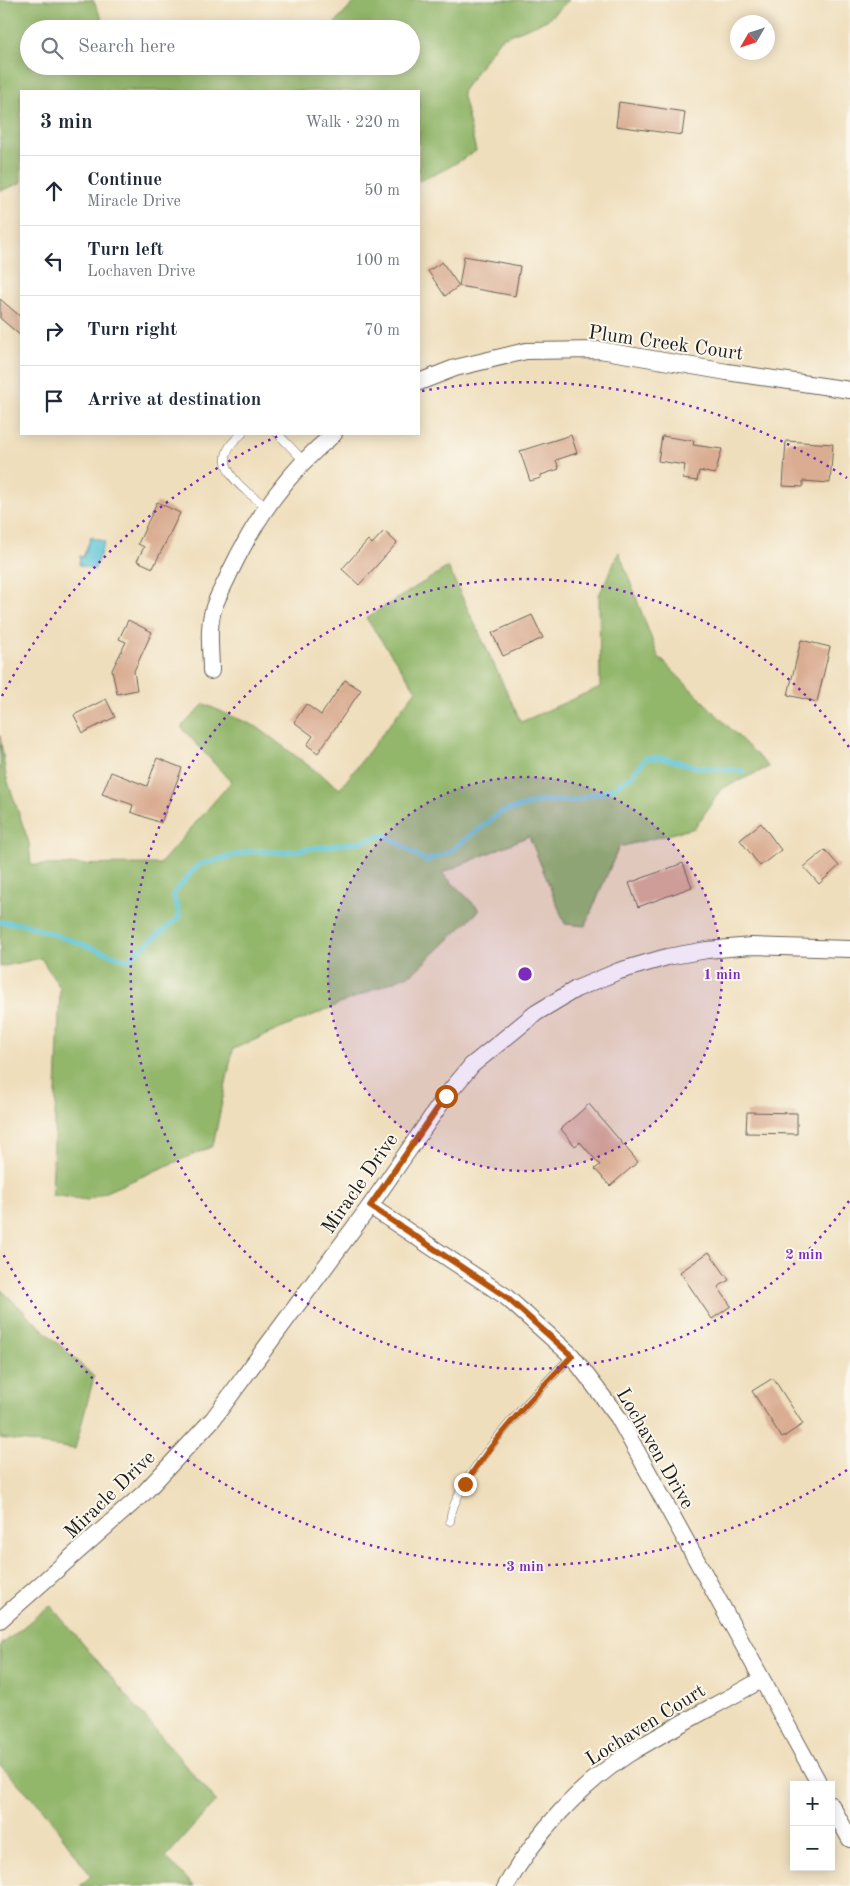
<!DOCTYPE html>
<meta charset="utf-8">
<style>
body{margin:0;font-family:"Old Standard TT",serif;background:#f6f6f7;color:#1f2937}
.controls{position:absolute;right:15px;bottom:15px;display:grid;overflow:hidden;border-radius:0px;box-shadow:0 2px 12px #0003}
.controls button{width:45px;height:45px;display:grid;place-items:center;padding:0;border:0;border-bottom:1px solid #e0e1e3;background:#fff;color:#1f2937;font:25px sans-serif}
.compass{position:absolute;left:730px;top:15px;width:45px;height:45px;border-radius:50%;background:#fff;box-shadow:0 2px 12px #0003;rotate:231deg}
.stop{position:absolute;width:15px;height:15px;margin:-11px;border:4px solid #b45309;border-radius:50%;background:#fff}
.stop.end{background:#b45309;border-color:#fff;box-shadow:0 1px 5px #0008}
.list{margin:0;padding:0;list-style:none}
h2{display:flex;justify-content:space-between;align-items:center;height:65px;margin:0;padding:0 20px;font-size:21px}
h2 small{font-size:16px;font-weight:400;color:#747a83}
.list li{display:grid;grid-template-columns:32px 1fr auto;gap:15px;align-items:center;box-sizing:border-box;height:70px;padding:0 20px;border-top:1px solid #e0e1e3}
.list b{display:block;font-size:19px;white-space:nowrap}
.list p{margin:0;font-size:16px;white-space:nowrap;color:#747a83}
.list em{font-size:16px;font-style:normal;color:#747a83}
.icon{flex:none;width:28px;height:28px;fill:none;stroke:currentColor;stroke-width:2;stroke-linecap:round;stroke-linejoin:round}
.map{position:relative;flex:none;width:850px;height:1886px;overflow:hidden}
.search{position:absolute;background:#fff;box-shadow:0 2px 12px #0003;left:20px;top:20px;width:400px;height:55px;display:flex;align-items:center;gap:12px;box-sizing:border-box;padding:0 18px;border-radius:28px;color:#747a83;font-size:19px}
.panel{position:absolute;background:#fff;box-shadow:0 2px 12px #0003;left:20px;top:90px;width:400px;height:345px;border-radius:0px}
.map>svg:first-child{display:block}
.forest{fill:#92b66b;stroke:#576944}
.water{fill:#5bc4d7;stroke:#3c707a}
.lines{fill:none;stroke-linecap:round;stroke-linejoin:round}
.stream{stroke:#5bc4d7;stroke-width:5}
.building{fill:#daad93}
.lane-casing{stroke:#666054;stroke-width:9}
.street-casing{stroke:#666054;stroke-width:18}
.lane{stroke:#fff;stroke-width:8}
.street{stroke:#fff;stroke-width:16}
.route{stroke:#b45309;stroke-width:6}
.ring{fill:none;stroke:#7b2cbf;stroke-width:2.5;stroke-dasharray:2.5 5}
.labels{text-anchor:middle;stroke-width:4;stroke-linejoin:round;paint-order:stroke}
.street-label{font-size:20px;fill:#1c1c1c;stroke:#fbf7ec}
.centre{fill:#7b2cbf;stroke:#fbf7ec;stroke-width:2.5}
.ring-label{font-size:15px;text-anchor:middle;font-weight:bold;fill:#7b2cbf;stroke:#fbf7ec;stroke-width:4;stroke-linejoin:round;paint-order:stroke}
</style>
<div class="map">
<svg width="850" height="1886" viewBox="0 0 850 1886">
<rect width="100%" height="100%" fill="#fbf7ec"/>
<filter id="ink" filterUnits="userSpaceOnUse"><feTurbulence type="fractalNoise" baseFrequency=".02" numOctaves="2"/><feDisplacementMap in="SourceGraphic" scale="10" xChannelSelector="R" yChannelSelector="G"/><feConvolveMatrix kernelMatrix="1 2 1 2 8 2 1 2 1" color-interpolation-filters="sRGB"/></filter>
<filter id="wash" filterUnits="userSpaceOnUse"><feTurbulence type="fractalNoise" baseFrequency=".0096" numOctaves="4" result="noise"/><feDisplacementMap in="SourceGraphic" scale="20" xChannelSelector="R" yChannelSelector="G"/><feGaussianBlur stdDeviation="1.12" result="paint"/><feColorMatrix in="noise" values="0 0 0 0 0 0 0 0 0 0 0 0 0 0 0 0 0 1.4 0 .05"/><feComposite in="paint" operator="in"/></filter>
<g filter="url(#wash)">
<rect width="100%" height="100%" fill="#efdebc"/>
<!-- forest -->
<g class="forest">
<polygon points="0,0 93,0 107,29 29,29 29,66 124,66 127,71 164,72 174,66 411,66 411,29 329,29 357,0 569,0 547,20 500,39 462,92 476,151 446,169 419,181 419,91 21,91 21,183 0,191"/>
<polygon points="619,552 658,656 769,767 721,789 695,828 619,847 585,926 565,924 529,836 442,873 480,910 413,973 233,1049 213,1146 87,1200 52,1195 60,988 41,958 0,967 0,736 6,776 29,843 31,865 160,864 231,782 181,727 204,704 257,727 340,789 416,690 366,618 448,567 521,722 600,687 599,595"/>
<polygon points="0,1289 94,1377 75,1449 0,1438"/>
<polygon points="50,1605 216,1801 166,1857 194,1886 80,1886 91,1876 43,1809 0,1765 0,1646"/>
</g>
<!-- water -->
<polygon class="water" points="91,537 105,542 94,570 79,565 80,556 83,557"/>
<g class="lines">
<!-- stream -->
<polyline class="stream" points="0,922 24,924 127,960 180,917 173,894 198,865 251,851 285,852 359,842 385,835 426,861 449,852 501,812 542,801 572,801 612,789 633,775 646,758 663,758 697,767 743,771"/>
</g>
<g id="blocks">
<!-- building -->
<g class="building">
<polygon points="619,102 685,112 682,135 616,126"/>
<polygon points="464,256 520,266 515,296 459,286"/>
<polygon points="442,262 459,286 445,296 428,271"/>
<polygon points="0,299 21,317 21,336 0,318"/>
<polygon points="571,435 577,453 556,460 559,469 541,475 541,478 530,481 520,451"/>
<polygon points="662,436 694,441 693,445 722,449 715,474 699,471 697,481 683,479 685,465 658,461"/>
<polygon points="786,441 833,444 830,483 803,481 803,487 783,486"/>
<polygon points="157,502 180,513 153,568 137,561 144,547 138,544"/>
<polygon points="384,531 397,543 359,585 342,569 368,540 372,544"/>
<polygon points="532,615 543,638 503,656 492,633"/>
<polygon points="128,620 152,632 134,671 137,690 117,694 112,670 126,642 119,639"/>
<polygon points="801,640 830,647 817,702 788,695"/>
<polygon points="345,680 361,690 318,753 307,745 313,736 294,722 306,704 321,715"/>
<polygon points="106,699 115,717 83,733 74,715"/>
<polygon points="157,758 182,768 161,823 131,812 133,805 102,794 111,772 147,786"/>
<polygon points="761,823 781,850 760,866 740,840"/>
<polygon points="825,850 839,866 819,884 804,867"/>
<polygon points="683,863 692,887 638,907 629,883"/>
<polygon points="589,1104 638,1162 610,1186 595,1169 600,1165 580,1142 575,1146 561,1129"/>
<polygon points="747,1112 797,1113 797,1134 746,1133"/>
<polygon points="709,1252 729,1280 718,1287 731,1306 712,1319 680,1272"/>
<polygon points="773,1378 803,1424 782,1438 752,1391"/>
</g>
</g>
</g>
<g filter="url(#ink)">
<use href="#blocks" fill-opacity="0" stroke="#666054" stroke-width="1"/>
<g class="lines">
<!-- lane casing -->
<g class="lane-casing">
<g id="lane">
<path d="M 242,434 C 204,462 242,489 267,507"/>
<polyline points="278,434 304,461"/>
<path d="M 450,1521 C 454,1477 540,1388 572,1356"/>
</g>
</g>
<!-- street casing -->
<g class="street-casing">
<g id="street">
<polyline points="419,382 455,368 526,351 600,350 727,372 850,390"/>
<path d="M 211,671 C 211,650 207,628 214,607 C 218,595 225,584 230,572 C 256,518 287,472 334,434"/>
<polyline points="370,1206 505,1296 572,1356 618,1417 820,1785"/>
<polyline points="0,1620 144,1493 213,1419 370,1206 446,1096 472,1065 536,1013 576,989 619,971 667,957 707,950 751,946 850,949"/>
<polyline points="831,1805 850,1839"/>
<path d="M 506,1886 C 535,1835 578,1787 627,1755 C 670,1728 717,1705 761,1680"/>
</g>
</g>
<!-- lane -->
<use href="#lane" class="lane"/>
<!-- street -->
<use href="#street" class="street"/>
</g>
</g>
<g class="lines" filter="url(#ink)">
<!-- route -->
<path class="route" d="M 446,1096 L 370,1206 L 505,1296 L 572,1356 C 533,1396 495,1437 465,1484"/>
</g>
<!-- distance rings -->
<circle cx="525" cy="974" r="197" fill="#7b2cbf" fill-opacity=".12"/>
<g class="ring">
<circle cx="525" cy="974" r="197"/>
<path d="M849 1201A395 395 0 1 1 849 747"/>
<path d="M847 1470A592 592 0 0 1 2 1252M2 696A592 592 0 0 1 280 435M422 391A592 592 0 0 1 847 478"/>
</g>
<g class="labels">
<!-- street labels -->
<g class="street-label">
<text transform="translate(666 342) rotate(8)" y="7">Plum Creek Court</text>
<text transform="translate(359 1183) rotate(-55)" y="7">Miracle Drive</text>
<text transform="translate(656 1448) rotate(60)" y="7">Lochaven Drive</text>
<text transform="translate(109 1494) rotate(-44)" y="7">Miracle Drive</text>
<text transform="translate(645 1724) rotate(-32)" y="7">Lochaven Court</text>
</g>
</g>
<circle cx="525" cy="974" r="8" class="centre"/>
<g class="ring-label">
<text x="722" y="979">1 min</text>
<text x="804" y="1259">2 min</text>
<text x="525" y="1571">3 min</text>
</g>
</svg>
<div class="controls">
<button>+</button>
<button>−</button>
</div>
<svg class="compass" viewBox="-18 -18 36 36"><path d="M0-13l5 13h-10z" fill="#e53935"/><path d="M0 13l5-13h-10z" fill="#747a83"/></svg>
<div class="stop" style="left:446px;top:1096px"></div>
<div class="stop end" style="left:465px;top:1484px"></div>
<div class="search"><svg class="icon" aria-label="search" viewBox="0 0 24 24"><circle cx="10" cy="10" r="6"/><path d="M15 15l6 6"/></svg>Search here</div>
<section class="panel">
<h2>3 min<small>Walk · 220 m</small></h2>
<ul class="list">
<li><svg class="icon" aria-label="ahead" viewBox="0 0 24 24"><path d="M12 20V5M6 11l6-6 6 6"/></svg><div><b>Continue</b><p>Miracle Drive</p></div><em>50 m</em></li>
<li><svg class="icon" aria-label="left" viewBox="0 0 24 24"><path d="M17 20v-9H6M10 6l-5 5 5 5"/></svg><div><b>Turn left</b><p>Lochaven Drive</p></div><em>100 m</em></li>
<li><svg class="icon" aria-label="right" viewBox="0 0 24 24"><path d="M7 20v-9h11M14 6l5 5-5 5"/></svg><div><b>Turn right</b></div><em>70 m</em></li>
<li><svg class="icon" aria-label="arrive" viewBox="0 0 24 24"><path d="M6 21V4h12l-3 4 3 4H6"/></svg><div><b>Arrive at destination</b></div></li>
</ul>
</section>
</div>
